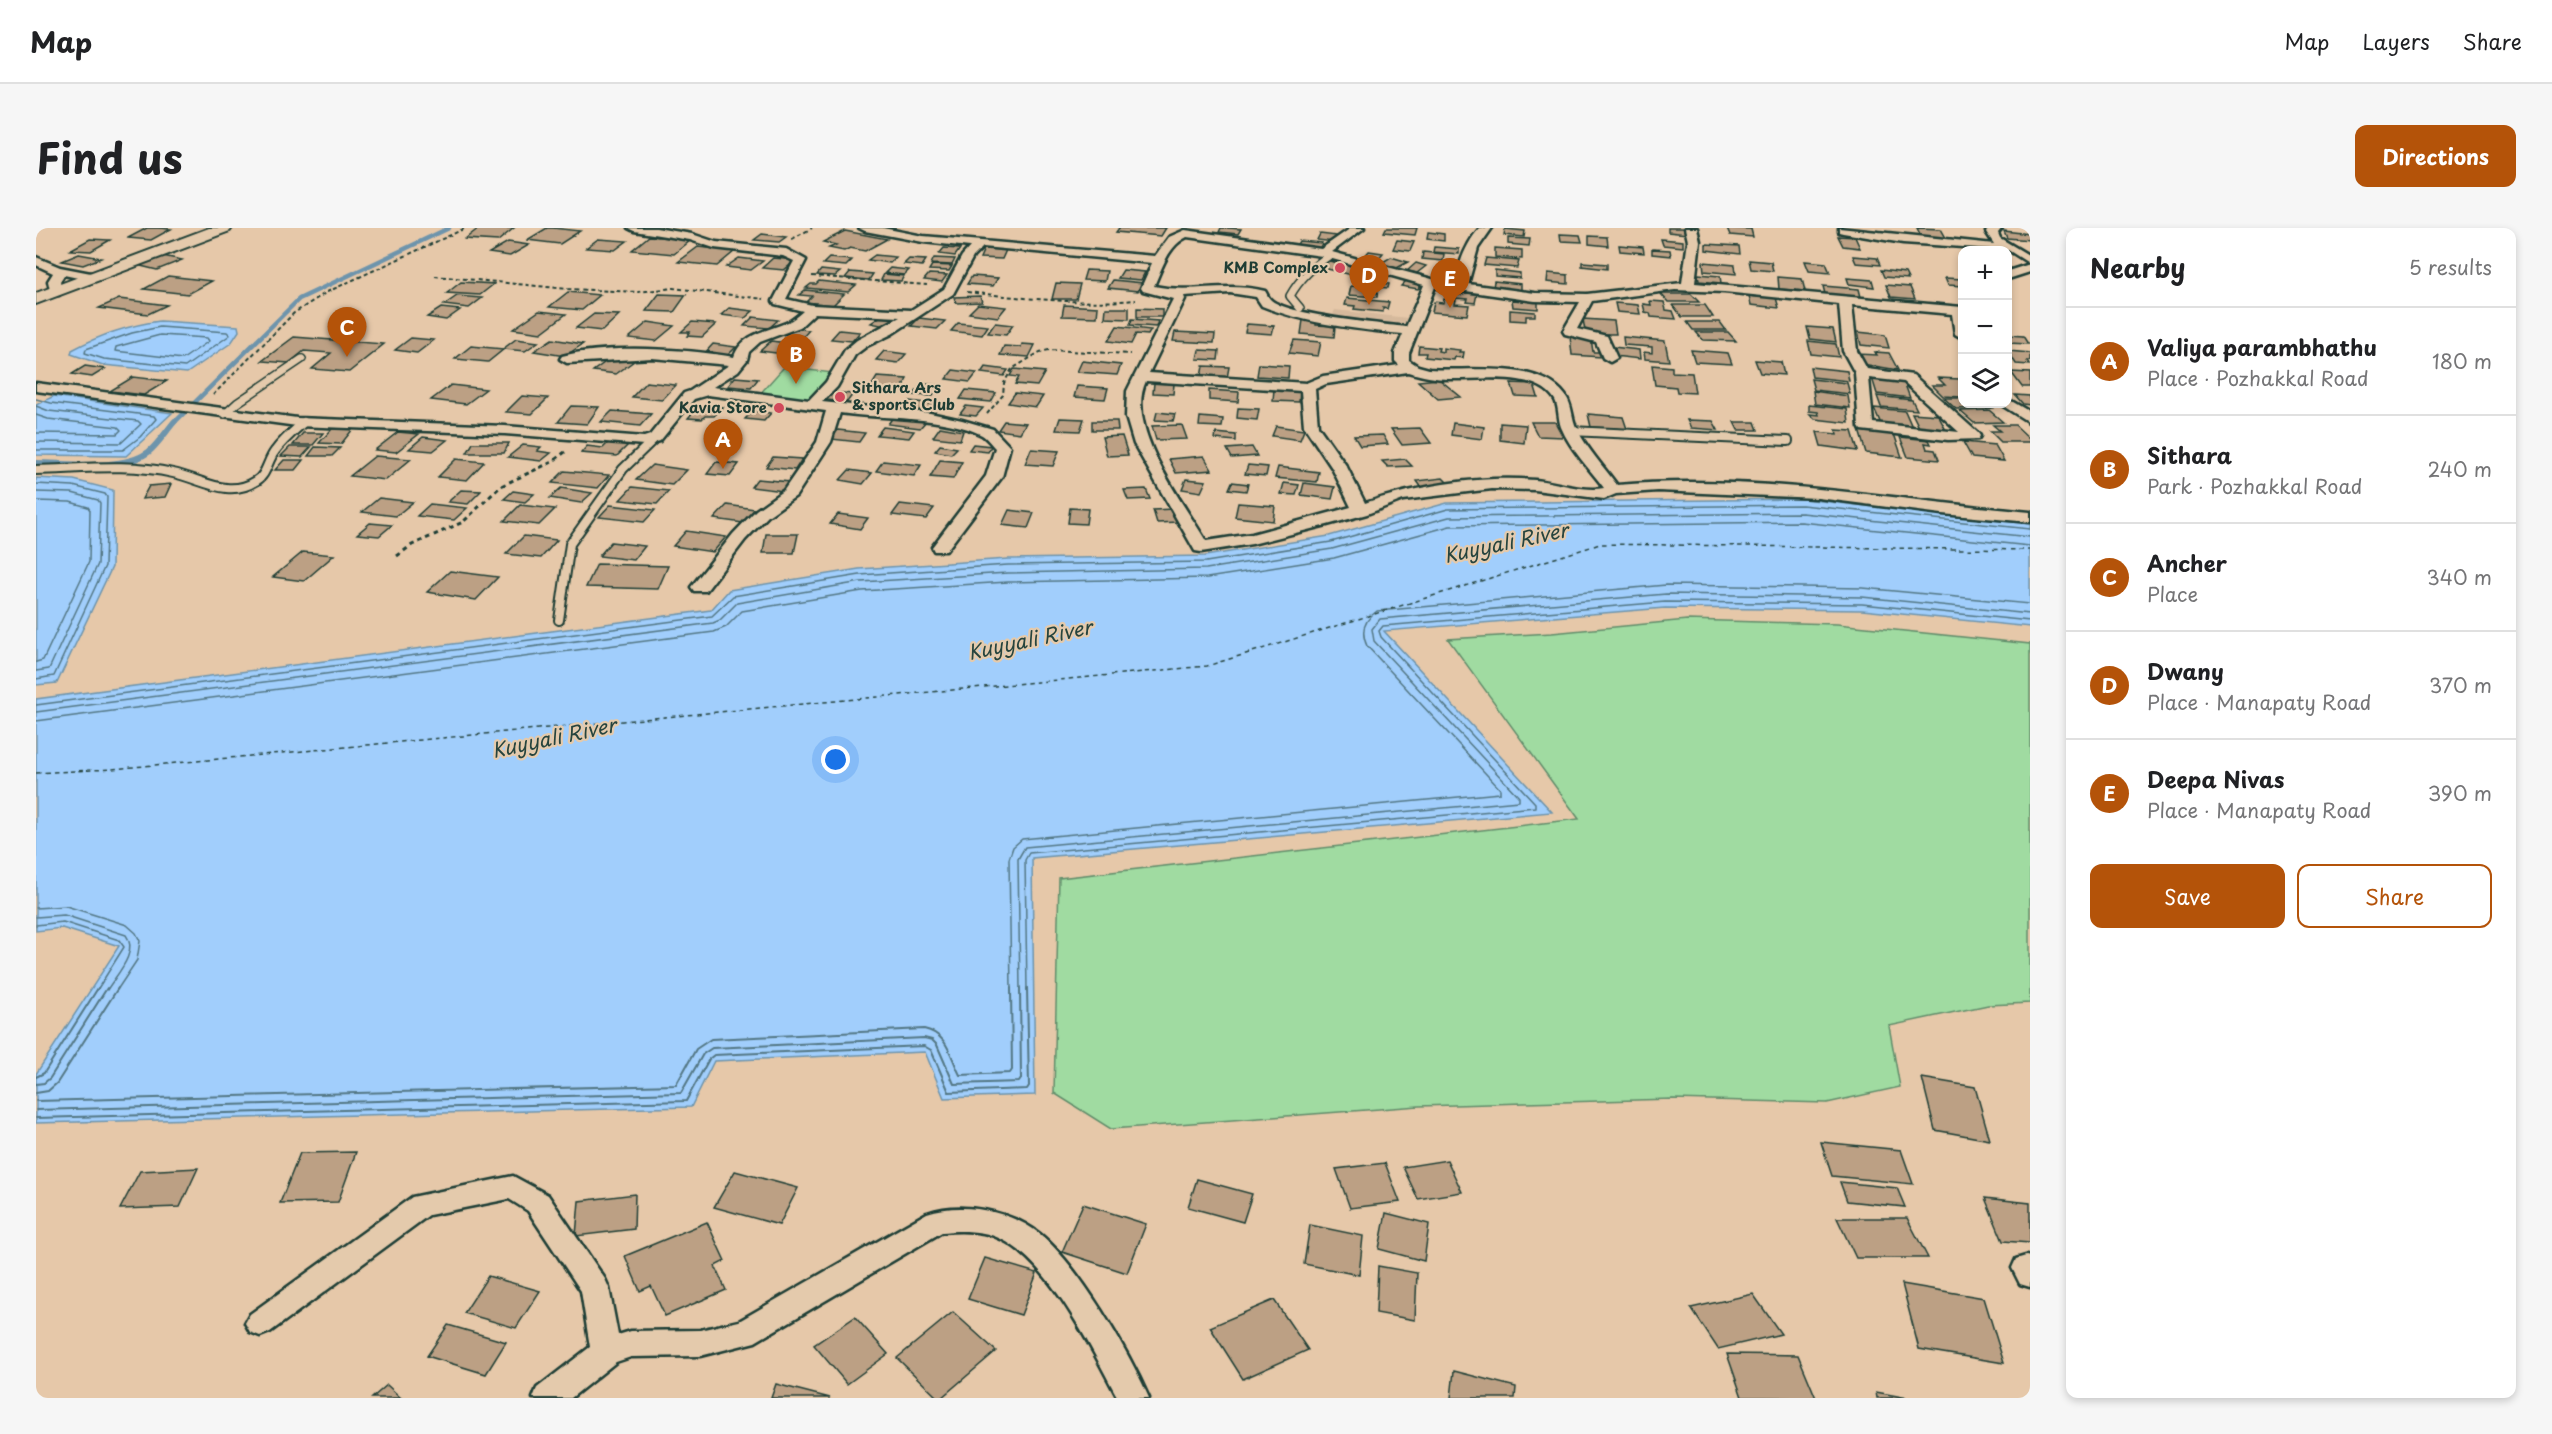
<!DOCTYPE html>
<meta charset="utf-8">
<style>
body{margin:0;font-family:"Playpen Sans",sans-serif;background:#f6f6f6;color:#202124}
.controls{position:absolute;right:18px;top:18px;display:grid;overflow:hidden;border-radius:12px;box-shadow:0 3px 9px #0003}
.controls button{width:54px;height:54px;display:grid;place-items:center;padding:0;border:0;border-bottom:2px solid #e0e0e0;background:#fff;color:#202124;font:30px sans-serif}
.you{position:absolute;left:800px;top:532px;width:21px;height:21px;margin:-15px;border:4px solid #fff;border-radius:50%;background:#1a73e8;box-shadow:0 0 0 9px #1a73e833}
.badge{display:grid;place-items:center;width:39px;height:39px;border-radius:50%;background:#b45309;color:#fff;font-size:20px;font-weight:700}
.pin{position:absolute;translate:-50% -50px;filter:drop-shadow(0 2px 3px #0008)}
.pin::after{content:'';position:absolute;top:32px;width:21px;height:18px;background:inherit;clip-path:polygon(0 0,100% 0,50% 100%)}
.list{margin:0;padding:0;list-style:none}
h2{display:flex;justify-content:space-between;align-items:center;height:78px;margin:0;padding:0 24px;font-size:26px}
h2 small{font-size:20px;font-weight:400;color:#757577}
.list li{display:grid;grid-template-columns:39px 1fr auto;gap:18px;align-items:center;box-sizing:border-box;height:108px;padding:0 24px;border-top:2px solid #e0e0e0}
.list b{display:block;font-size:22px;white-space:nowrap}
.list p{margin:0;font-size:20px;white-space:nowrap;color:#757577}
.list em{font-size:20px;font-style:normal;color:#757577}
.actions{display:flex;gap:12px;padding:18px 24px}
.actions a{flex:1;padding:14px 0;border:2px solid #b45309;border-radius:12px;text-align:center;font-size:21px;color:#b45309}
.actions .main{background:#b45309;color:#fff}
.icon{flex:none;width:33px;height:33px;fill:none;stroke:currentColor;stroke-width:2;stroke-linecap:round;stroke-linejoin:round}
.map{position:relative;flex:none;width:1994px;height:1170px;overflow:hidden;border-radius:12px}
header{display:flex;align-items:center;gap:36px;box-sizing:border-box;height:84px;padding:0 30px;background:#fff;border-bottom:2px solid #e0e0e0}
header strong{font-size:28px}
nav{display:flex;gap:33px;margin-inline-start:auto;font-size:21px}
.intro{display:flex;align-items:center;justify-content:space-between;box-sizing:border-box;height:144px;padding:0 36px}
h1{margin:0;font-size:42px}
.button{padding:15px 27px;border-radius:12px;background:#b45309;color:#fff;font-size:21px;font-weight:700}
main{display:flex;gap:36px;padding:0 36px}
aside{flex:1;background:#fff;border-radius:12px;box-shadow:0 3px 9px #0003}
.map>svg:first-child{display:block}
.built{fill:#d5b99c}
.green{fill:#a0dba1;stroke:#608c6a;stroke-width:1.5}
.water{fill:#a1cefc;stroke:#6d94ac;stroke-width:1.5}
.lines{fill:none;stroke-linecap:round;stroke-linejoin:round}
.shore-far1{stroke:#537784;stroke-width:1.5}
.shore{stroke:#537784;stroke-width:2}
.stream-far1{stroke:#6d94ac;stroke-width:4.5}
.stream{stroke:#6d94ac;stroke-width:6}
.ferry{stroke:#26443e;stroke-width:1.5;stroke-dasharray:4.5 4;stroke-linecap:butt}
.building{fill:#bca084;stroke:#1f3d34;stroke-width:1.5}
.lane-far1-casing{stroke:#1f3d34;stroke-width:10}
.lane-casing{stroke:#1f3d34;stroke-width:12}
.street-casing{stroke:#1f3d34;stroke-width:5}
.secondary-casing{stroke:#1f3d34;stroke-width:4}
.path-far1{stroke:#1f3d34;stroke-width:2;stroke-dasharray:4 3;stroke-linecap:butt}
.path{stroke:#1f3d34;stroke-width:3;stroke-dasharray:4.5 4;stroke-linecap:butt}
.lane-far1{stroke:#e4caac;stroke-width:7}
.lane{stroke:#e4caac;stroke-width:8}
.street{fill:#e4caac;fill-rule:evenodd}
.secondary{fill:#e4caac;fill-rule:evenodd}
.poi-dot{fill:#d1495b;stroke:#e4caac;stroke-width:2}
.labels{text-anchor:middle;stroke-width:4.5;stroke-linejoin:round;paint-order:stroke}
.far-poi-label{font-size:15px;font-weight:bold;fill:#1f3d34;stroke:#e4caac;text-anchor:end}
.water-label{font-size:20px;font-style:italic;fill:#26443e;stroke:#e4caac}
</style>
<header>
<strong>Map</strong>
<nav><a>Map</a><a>Layers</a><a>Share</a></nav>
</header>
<div class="intro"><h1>Find us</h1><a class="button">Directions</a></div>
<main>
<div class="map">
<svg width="1994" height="1170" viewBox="0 0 1994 1170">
<rect width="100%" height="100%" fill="#e6c8a9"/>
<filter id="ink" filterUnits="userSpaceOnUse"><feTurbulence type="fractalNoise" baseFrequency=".0167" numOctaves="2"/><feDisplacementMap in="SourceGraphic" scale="12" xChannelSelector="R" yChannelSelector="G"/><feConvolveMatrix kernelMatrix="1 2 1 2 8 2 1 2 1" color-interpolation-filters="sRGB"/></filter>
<g filter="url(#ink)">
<!-- built -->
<polygon class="built" points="1299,82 1372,90 1369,100 1295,91"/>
<!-- green -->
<g class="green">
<polygon points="748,139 797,145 772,173 722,168"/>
<polygon points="1651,392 1801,396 1994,416 1994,775 1952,777 1853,798 1864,859 1791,875 1637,871 1383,878 1075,901 1018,865 1023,650 1543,591 1412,411 1516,405"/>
</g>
<!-- water -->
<g class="water">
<path d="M 124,93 L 202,98 L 203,103 L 195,115 L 151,145 L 67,137 L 35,126 L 36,122 C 62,108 94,97 124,93 Z"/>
<polygon points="18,168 136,185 90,228 0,227 0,177"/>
<polygon points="0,250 38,252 77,262 76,339 21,455 0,457"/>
<polygon points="1767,271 1994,296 1994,399 1826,382 1629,380 1348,403 1516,584 996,630 999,867 908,870 889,824 678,833 655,879 0,895 0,846 83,718 26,700 0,703 0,471 675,382 693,362 823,341 972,331 1169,328 1293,308 1411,275"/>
</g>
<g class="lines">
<!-- shore-far1 -->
<g class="shore-far1">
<polygon points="124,99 191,104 194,107 149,139 68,131 49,125 50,121 96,105"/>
<polygon points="124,107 171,110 173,113 147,131 79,123 80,119"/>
<polyline points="0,171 15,175 118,188 120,191 104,209 87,222 0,222"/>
<polyline points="0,178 13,183 102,193 105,196 85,215 0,214"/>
<polyline points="0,187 12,191 82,199 85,202 81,206 0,205"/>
<polyline points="0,256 37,258 69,266 71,269 69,338 18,448 0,451"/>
<polyline points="0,264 36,265 62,272 64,275 62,336 13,441 0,443"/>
<polyline points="0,273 34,274 52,279 54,282 53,334 7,432 0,434"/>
<polyline points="0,477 676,388 697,368 824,347 972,337 1170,334 1295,314 1412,281 1766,277 1994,301"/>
<polyline points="0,484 677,395 684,392 701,375 825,354 972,345 1170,341 1296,321 1413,289 1766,285 1994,309"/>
<polyline points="0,493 678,404 690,399 706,383 826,363 972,354 1171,350 1298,330 1414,298 1765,294 1994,318"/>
<polyline points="0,680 30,678 91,697 100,705 104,713 101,732 81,762"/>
<path d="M 0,689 L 28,687 L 90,707 C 103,724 80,747 71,762"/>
<polyline points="0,697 27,694 83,712 88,719 61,762"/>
<path d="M 975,762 L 973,631 L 977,619 L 986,611 L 1464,565 L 1464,561 L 1331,418 C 1324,403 1328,392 1341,383 L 1630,357 L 1827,360 L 1994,376"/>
<polyline points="984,762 982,631 989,619 1483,573 1483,569 1338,413 1336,401 1344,391 1630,366 1826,369 1994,386"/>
<polyline points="991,762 989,632 993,625 1499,579 1499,575 1345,409 1343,403 1347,398 1629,374 1826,376 1994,393"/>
</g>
<!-- shore -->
<g class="shore">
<polyline points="0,849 8,845 62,760"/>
<polyline points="0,856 8,855 14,850 71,760"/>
<polyline points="0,865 12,863 21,855 82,760"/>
<path d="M 0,873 L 640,857 L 660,821 L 675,811 L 888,801 C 912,806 914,828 924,847 L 974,845 L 976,842 L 975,760"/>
<polyline points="0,882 645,865 667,826 676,820 888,810 896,812 901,817 918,856 983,854 985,851 984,760"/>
<polyline points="0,890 650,873 673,831 678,827 888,818 895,822 913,864 991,861 993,858 991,760"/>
</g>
<!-- stream-far1 -->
<polyline class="stream-far1" points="138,195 263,71 413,0"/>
<!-- stream -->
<path class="stream" d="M 0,235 C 31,235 85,243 111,225 C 120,219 131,202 139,193"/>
<!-- ferry -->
<polyline class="ferry" points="0,545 76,541 1171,438 1564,316 1994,322"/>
</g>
<!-- building -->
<g class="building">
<polygon points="111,0 123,0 135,1 115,12 92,10"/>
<polygon points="443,0 478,0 462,13 429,11"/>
<polygon points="511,0 517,0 544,3 524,16 491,12"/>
<polygon points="1083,0 1130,0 1125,8 1080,4"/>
<polygon points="1185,0 1193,0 1205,1 1202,6 1183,4"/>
<polygon points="1350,0 1381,0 1379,7 1348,4"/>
<polygon points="1632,0 1650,0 1651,6 1632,4"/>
<polygon points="1691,0 1715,1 1717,9 1694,7"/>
<polygon points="1881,0 1905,1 1910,10 1885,8"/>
<polygon points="1469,1 1489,3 1488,9 1468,7"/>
<polygon points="809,3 851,11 829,23 814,20 808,23 793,20 800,17 787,14"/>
<polygon points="1968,3 1994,6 1994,12 1971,10"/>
<polygon points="1392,4 1408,6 1408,13 1391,11"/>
<polygon points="726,6 750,9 743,14 718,12"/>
<polygon points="1284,6 1301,8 1298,14 1281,12"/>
<polygon points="1524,6 1544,7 1546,14 1525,13"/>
<polygon points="613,8 655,12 638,26 596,22"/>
<polygon points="1553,8 1571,9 1572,18 1553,16"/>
<polygon points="1802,8 1819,9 1824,20 1807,18"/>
<polygon points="1472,10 1494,11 1493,18 1472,16"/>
<polygon points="54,11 74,12 55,23 34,22"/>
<polygon points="562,11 591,13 579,22 550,20"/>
<polygon points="1625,11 1647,13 1647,19 1627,17"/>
<polygon points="1361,12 1378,14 1374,23 1357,21"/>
<polygon points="1263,13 1286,15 1283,22 1259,20"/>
<polygon points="472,14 493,17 474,28 453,25"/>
<polygon points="1670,16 1703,18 1704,26 1670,22"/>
<polygon points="1583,17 1607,19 1608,25 1584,23"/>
<polygon points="662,19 699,23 681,38 642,34"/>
<polygon points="1398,19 1423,21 1423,26 1397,24"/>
<polygon points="908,20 924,21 919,28 903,26"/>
<polygon points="1459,20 1486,22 1486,31 1459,29"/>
<polygon points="948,21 970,22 966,31 944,30"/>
<polygon points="1616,21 1634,22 1635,28 1616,26"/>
<polygon points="1333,23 1347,25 1341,32 1327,30"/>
<polygon points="1387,24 1408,26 1407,33 1386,31"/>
<polygon points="43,26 65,30 47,37 26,33"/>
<polygon points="122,27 146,32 121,42 97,36"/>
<polygon points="839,27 860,29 854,35 832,32"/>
<polygon points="1817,28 1841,30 1844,37 1820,35"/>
<polygon points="1355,29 1372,34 1359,41 1342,37"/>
<polygon points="703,30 727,33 715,42 690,39"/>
<polygon points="737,30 760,32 748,42 726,40"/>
<polygon points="793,30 816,32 810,38 787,36"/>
<polygon points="898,30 919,31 916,37 895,36"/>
<polygon points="1450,30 1483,33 1481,40 1448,37"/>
<polygon points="873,31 890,32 886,38 868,36"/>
<polygon points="1713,32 1735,34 1737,43 1715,41"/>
<polygon points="1293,33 1326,40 1316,47 1283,39"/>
<polygon points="1769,33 1790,35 1794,45 1773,43"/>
<polygon points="1546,34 1571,36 1571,41 1546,38"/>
<polygon points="1667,34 1699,37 1700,46 1668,43"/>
<polygon points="1380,35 1390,38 1381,45 1371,43"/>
<polygon points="896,37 916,38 913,43 893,42"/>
<polygon points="1402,39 1418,41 1414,49 1398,47"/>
<polygon points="854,40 873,42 868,47 849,45"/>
<polygon points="785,42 804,44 799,48 781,47"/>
<polygon points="1050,42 1071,43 1069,53 1047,52"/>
<polygon points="1087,42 1109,44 1105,52 1082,50"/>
<polygon points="1459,42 1484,45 1484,50 1459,48"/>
<polygon points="1845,42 1869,45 1872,51 1848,49"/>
<polygon points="814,44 837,46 833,52 809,50"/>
<polygon points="1512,45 1532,47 1532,56 1511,54"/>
<polygon points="848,46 868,48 865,53 845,52"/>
<polygon points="893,46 911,47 906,54 888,52"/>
<polygon points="1662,46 1684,48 1685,55 1663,53"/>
<polygon points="132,48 176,53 152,66 108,61"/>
<polygon points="936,48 962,50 957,58 931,56"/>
<polygon points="1742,49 1766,51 1769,63 1743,61"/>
<polygon points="1811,50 1836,52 1838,59 1813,56"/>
<polygon points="1909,50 1926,51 1926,58 1912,57"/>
<polygon points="1077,52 1107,55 1102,63 1072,60"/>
<polygon points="783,53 820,57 812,64 770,60 775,56 780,56"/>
<polygon points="1370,53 1386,56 1382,61 1365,58"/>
<polygon points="1458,53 1485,56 1485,63 1457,60"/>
<polygon points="425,54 458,56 444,67 411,65"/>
<polygon points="1329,54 1353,56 1352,60 1342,59 1341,69 1313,67 1315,58 1328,59"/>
<polygon points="1020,55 1044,56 1040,71 1016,71"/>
<polygon points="1850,57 1874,59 1879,71 1855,69"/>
<polygon points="1787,58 1823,61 1825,69 1789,66"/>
<polygon points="769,62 808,66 797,77 770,74 776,68 763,67"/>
<polygon points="532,64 564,67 546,82 513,79"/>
<polygon points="1420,64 1441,66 1439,75 1431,74 1432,71 1418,70"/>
<polygon points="623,66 650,67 638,84 610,83"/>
<polygon points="1625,66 1655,66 1663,74 1632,74"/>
<polygon points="421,68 446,70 433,80 408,77"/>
<polygon points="944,68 946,74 920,75 918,69"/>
<polygon points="1713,68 1740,70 1743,80 1715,77"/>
<polygon points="1311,70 1353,74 1351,81 1347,80 1347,84 1318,81 1319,78 1309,77"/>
<polygon points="83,71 131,77 112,86 63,80"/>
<polygon points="1408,71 1420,72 1419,76 1433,77 1431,87 1396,84 1398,74 1407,75"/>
<polygon points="1476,72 1502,74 1502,81 1477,79"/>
<polygon points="1614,73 1628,74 1630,82 1637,83 1640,91 1615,89 1614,85 1609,84 1607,76 1615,77"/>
<polygon points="1579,75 1602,77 1604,86 1581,84"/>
<polygon points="942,76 970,79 962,89 933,85"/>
<polygon points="1028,77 1062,79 1061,89 1026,88"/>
<polygon points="1637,77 1669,77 1677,89 1646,89"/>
<polygon points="405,80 424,82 410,92 391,89"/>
<polygon points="693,80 717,83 709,90 685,87"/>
<polygon points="1070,80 1093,80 1093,91 1069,90"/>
<polygon points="1101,80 1126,81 1126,89 1101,89"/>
<polygon points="1474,82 1499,84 1499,88 1490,88 1490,93 1474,92"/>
<polygon points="503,83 530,86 505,105 477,101"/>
<polygon points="558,86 583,87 566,103 540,100"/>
<polygon points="847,87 861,90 849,98 835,95"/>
<polygon points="717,89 742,92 733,100 708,98"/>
<polygon points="883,90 909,93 901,101 875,98"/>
<polygon points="1096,91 1122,93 1120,99 1094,97"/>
<polygon points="1547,91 1578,93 1580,106 1560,106 1560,104 1549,103"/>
<polygon points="1267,92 1280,93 1280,97 1299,98 1298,109 1265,106"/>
<polygon points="612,94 638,98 620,113 593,110"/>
<polygon points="656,94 680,96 666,109 651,108 654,104 645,104"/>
<polygon points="1651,94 1684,94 1690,102 1657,102"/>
<polygon points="922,95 952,98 946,107 915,103"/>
<polygon points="959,95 977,97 970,107 952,105"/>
<polygon points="1211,96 1238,98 1236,106 1209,104"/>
<polygon points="1081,98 1115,102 1112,107 1100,106 1095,116 1072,113"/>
<polygon points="1771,99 1797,101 1800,114 1774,111"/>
<polygon points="756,100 773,102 767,109 750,107"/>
<polygon points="803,102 824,104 816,113 795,111"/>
<polygon points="1139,104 1179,106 1178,115 1137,113"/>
<polygon points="1660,104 1692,104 1700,113 1667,112"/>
<polygon points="1822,104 1849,107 1853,120 1825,117"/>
<polygon points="1972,107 1987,108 1992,116 1972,115"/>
<polygon points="1534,108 1555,110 1557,124 1564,124 1565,129 1536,127"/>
<polygon points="258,109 348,116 313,144 276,141 295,125 268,123 253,135 226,133"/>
<polygon points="1587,109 1629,113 1633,133 1609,131 1608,124 1616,125 1616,119 1588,117"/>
<polygon points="375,110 398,112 381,125 359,122"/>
<polygon points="480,111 502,114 489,123 467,121"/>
<polygon points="516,111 547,116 529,128 498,123"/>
<polygon points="1258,112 1285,114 1282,128 1253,125"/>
<polygon points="735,113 767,117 756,127 724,123"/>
<polygon points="1772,113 1800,116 1803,129 1775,126"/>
<polygon points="677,116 700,119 690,129 667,127"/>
<polygon points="986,116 999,117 993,129 964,127 968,118 985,119"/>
<polygon points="435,118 468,121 452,134 419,131"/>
<polygon points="1383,118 1403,120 1402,123 1407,124 1407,120 1424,122 1423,124 1428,124 1427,130 1419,129 1418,132 1389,129 1390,125 1382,125"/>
<polygon points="1577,119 1603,122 1604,131 1578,128"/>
<polygon points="1163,122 1183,123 1182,132 1161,131"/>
<polygon points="1655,122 1692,125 1696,136 1659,134"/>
<polygon points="848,123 870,126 862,135 840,132"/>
<polygon points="1972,123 1994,125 1994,133 1991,133 1993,137 1980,136"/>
<polygon points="1839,124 1853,125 1862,142 1826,136 1821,126 1841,127"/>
<polygon points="575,130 598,133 580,146 557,143"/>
<polygon points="1719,132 1745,134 1748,147 1724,145"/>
<polygon points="1046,133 1085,137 1081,147 1041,144"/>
<polygon points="1223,136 1253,138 1252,150 1221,148"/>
<polygon points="1616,137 1636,139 1636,144 1656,145 1659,165 1641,164 1640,159 1619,157"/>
<polygon points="49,138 69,141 56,149 36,146"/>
<polygon points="1167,138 1193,139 1191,150 1165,149"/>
<polygon points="949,139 972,142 968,148 945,145"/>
<polygon points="1774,139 1811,143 1813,153 1776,149"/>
<polygon points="978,141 1009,144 1001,158 979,156 983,149 974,148"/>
<polygon points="917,142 941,145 934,154 910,151"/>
<polygon points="1975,144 1994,145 1994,159 1986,159"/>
<polygon points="97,149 131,153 108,167 74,163"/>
<polygon points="699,149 722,151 715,160 692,158"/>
<polygon points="841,149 871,151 864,164 833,162"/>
<polygon points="1836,150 1868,154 1874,170 1841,166"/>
<polygon points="1902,150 1924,151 1926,153 1926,169 1907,168 1896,157 1909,157"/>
<polygon points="1403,151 1425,169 1402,171 1382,153"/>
<polygon points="1775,151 1811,155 1814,166 1778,162"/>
<polygon points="610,154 640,157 626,172 596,169"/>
<polygon points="1118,155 1138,156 1137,166 1117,165"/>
<polygon points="1475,155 1498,156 1502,169 1479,168"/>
<polygon points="885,156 903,157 897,168 878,167"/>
<polygon points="415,157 450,161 430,176 395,172"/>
<polygon points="1041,158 1072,160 1069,171 1038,169"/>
<polygon points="1238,161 1264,163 1263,174 1237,173"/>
<polygon points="930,162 960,165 955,174 924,171"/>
<polygon points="1173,162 1203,164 1202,174 1173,172"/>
<polygon points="1777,163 1812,168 1814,180 1779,176"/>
<polygon points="796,164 817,166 811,174 790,172"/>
<polygon points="979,165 1007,168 1000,179 972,175"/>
<polygon points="1979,167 1994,168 1994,177 1987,176"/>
<polygon points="486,168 512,170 496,186 470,184"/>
<polygon points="1841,168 1876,172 1881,182 1845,179"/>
<polygon points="1908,170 1926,170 1926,176 1950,176 1956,180 1920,181"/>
<polygon points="873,173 898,176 891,185 864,182"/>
<polygon points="672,177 687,179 678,188 669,188 666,191 652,190 658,183 666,184"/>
<polygon points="1773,177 1811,181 1813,195 1779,191 1774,186 1783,187 1782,184 1773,183"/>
<polygon points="535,178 563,179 551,196 522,194"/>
<polygon points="930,178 947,180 940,188 924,186"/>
<polygon points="1202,180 1223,181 1221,192 1201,190"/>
<polygon points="1838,180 1869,183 1876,199 1845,196"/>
<polygon points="1953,182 1967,194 1938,195 1924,183"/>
<polygon points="576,183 615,186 604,198 565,194"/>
<polygon points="717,183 735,185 728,193 709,191"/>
<polygon points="1121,184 1139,186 1137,193 1119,192"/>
<polygon points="1876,185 1902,187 1911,204 1884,201"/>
<polygon points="1552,186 1587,189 1591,201 1555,199"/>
<polygon points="858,188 891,192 884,200 852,196"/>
<polygon points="1164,189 1187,191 1186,199 1163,198"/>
<polygon points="1024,190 1048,191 1044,203 1020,202"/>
<polygon points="1651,192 1677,193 1682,202 1655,200"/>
<polygon points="968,193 990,195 984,205 962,202"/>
<polygon points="1056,193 1081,193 1082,202 1056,202"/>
<polygon points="1495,194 1519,194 1527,209 1502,208"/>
<polygon points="1698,194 1719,194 1722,202 1702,202"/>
<polygon points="1417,195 1448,199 1446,211 1415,207"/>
<polygon points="1464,195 1490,197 1488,215 1464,212"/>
<polygon points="1146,197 1151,211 1120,212 1116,198"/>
<polygon points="1957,197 1979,197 1994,211 1994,214 1965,214 1954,203 1964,203"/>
<polygon points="1240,198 1268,202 1264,212 1236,208"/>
<polygon points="847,199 878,203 873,210 841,207"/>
<polygon points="904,199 927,203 924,212 897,209"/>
<polygon points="1384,200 1395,215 1366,217 1355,201"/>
<polygon points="296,201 317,201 305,216 283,215"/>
<polygon points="802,202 829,205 823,214 795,211"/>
<polygon points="1800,202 1816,203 1822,223 1785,218 1781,204 1801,206"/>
<polygon points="1823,202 1858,206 1866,229 1830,225"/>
<polygon points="362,204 383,206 360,224 339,222"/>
<polygon points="267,205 287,205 277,217 257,217"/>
<polygon points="1180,205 1200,207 1200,213 1179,211"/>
<polygon points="1347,207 1352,216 1324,218 1318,208"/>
<polygon points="1086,208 1092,227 1071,228 1066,209"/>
<polygon points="387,209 411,212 397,223 373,221"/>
<polygon points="1864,209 1893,212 1895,216 1889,215 1891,221 1899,222 1903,232 1872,229"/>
<polygon points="1927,214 1959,217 1968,233 1936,230"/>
<polygon points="437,215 473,215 468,225 431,225"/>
<polygon points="572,215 592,217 581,228 545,225 551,218 567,220"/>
<polygon points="937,216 955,218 952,224 933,222"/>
<polygon points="487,217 505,219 501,223 515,225 505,233 472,229"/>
<polygon points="904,217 921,220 915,226 899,223"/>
<polygon points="254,219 275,219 266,229 245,228"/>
<polygon points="279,219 304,220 296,228 272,228"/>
<polygon points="1216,219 1221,228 1196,230 1191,221"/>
<polygon points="995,221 1023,223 1017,238 989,236"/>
<polygon points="339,228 375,231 350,252 314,248"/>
<polygon points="1168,228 1176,242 1140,245 1133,231"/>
<polygon points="737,229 766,231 759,242 730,239"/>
<polygon points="420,231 448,234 431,252 402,249"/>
<polygon points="1369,231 1376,238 1352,239 1346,233"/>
<polygon points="248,232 267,232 259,242 239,242"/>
<polygon points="904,232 926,234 917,251 894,249"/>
<polygon points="847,233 885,237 878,248 840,243"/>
<polygon points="680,234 703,236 694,248 671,246"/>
<polygon points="616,237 651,242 636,257 600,252"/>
<polygon points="1212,237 1232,239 1230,248 1209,246"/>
<polygon points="1242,239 1283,244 1281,254 1239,250"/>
<polygon points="813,242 836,245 827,256 804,252"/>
<polygon points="528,243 573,247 562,260 516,255"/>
<polygon points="1407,250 1414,257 1386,260 1381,253"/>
<polygon points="721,251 754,254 748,263 715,259"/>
<polygon points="1150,251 1170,253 1165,264 1146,261"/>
<polygon points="1196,254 1212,256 1210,263 1193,261"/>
<polygon points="1248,255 1263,257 1260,267 1245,266"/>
<polygon points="1268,255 1299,259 1296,271 1265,267"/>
<polygon points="135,256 129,269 106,271 113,258"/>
<polygon points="596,259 633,263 621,276 584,272"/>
<polygon points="525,260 556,265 545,275 514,270"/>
<polygon points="1110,261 1114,271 1092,272 1088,262"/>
<polygon points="425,262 445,263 432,276 412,274"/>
<polygon points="477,263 498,266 489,274 468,271"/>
<polygon points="343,270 377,274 360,288 326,284"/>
<polygon points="1202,275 1239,278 1237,293 1199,289"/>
<polygon points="394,276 431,280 418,292 381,288"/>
<polygon points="864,276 898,280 890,291 856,287"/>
<polygon points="484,277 519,281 503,297 468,293"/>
<polygon points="574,277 619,282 608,294 563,289"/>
<polygon points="691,277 719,281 707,295 678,291"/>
<polygon points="1034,280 1052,281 1050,296 1032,295"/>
<polygon points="1137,281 1142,294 1121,295 1117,282"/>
<polygon points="973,282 998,285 992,300 966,297"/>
<polygon points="802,286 832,290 824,301 794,296"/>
<polygon points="334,295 356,297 343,308 321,306"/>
<polygon points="650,303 690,309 677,324 637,318"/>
<polygon points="730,306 762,306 758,325 727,325"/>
<polygon points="488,308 521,312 505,330 470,326"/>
<polygon points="575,314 609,318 598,332 563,328"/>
<polygon points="267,324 298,327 268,353 237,349"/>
<polygon points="561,336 632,338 622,361 550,359"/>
<polygon points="414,343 462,349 440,372 391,364"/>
<polygon points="1886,850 1939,859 1954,912 1899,902"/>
<polygon points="1785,914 1865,922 1877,956 1796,948"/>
<polygon points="320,924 302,974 244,975 264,925"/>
<polygon points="1411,932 1426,964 1382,971 1367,939"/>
<polygon points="1349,935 1364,974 1314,980 1300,941"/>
<polygon points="162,940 144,979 84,981 104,943"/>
<polygon points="699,943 762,960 743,997 678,979"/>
<polygon points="1161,951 1216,966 1207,994 1152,979"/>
<polygon points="1804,954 1861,960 1869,979 1811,973"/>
<polygon points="599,966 598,1001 540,1008 543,973"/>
<polygon points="1949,970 1994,975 1994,1015 1967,1013"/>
<polygon points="1047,976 1110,996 1091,1045 1026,1024"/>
<polygon points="1350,985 1393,996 1388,1033 1343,1021"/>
<polygon points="1801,990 1871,990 1892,1030 1820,1030"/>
<polygon points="671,994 689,1033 679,1038 690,1062 629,1088 615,1058 604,1063 589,1028"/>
<polygon points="1274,997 1327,1008 1323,1047 1268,1036"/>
<polygon points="949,1030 1001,1045 985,1087 932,1071"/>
<polygon points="1342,1038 1381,1045 1379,1092 1340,1085"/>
<polygon points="452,1048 504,1063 480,1100 428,1085"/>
<polygon points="1866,1056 1948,1070 1968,1135 1883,1121"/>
<polygon points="1717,1066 1745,1106 1682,1121 1655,1080"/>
<polygon points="1238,1072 1272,1122 1207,1151 1174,1099"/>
<polygon points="917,1084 960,1123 905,1170 902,1170 861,1130"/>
<polygon points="819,1089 852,1126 811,1156 778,1117"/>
<polygon points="412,1097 470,1114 450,1146 391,1128"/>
<polygon points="1691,1126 1762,1127 1780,1170 1706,1169"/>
<polygon points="1418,1143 1480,1159 1479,1170 1415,1170"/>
<polygon points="740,1156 794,1170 735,1170"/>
<polygon points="351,1157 365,1170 336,1170"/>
<polygon points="1840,1164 1872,1170 1841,1170"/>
</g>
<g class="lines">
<!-- lane-far1 casing -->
<g class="lane-far1-casing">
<g id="lane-far1">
<path d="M 1264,80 L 1254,68 C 1264,50 1277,38 1294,27"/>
<polyline points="189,186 201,175 266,131"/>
</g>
</g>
<!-- lane casing -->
<g class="lane-casing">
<g id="lane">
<polyline points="1534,203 1752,213"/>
<path d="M 0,242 C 45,241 92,235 137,245 C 166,251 192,271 220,253 C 231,247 231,233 239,223 C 247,212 258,203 268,194"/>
<polyline points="523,392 534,316 587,241 619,210"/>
</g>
</g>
<!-- street casing -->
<g class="street-casing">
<g id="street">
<path d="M 592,0 L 620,0 L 656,6 L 680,14 L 750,21 L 770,32 L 750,71 L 776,77 L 875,82 L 908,61 L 926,28 L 934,19 L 887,14 L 829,3 L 823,0 L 847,0 L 887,8 L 1119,28 L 1133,9 L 1149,2 L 1285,21 L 1315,0 L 1328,0 L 1296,24 L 1396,51 L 1419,55 C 1423,35 1430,15 1444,0 L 1456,0 L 1442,20 L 1432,56 L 1499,65 L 1551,66 L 1646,55 L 1652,13 L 1649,0 L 1661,0 L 1664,13 L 1659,55 L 1926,79 L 1926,110 L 1919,106 L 1916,86 L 1816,77 L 1821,123 L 1831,141 L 1877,147 L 1942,205 L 1944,208 L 1942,211 L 1912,212 L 1825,202 L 1823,199 L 1819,145 L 1807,123 L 1803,76 L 1688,64 L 1639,62 L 1556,73 L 1541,101 L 1571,108 L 1581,130 L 1574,134 L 1567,130 L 1560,114 L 1529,106 L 1527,103 L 1544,74 L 1499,73 L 1430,63 L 1425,65 L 1399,59 L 1373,125 L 1373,132 L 1382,138 L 1393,141 C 1433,144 1502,132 1529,167 C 1537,177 1535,190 1541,201 C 1551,221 1568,239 1581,257 C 1718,245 1858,272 1994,284 L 1994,294 L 1906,286 L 1782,270 L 1622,263 L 1580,266 L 1568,271 L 1499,262 L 1456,261 L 1367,272 L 1331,286 L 1291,297 L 1216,316 L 1165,324 L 1159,323 L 1098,216 L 1090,189 L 1091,163 L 1137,71 L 1107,63 L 1105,60 L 1116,35 L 947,19 L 937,29 L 917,66 L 856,106 L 831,118 L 819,127 L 801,159 L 786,174 L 894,185 L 926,192 L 957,201 L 974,219 L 966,249 L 910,323 L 898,323 L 896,319 L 950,248 L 959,220 C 955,216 951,210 946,207 C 911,188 844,191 804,185 L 795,214 L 760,268 L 732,288 L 709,312 L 670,363 L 658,363 L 655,359 L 697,306 L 720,282 L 748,262 L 781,214 L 790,183 L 672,167 L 658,171 L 624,213 L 608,217 L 469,206 L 261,198 L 0,163 L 0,155 L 261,190 L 469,198 L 608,209 L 614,207 L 648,165 L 654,163 L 693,137 L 616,130 L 531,135 L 524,131 L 526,128 C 573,116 650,121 698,129 C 706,105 732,103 752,94 C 757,92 762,87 767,83 L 739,76 L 737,73 L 758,33 L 747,28 L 678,20 L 654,12 L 598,3 ZM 1151,9 L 1286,28 L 1388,57 L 1370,99 C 1345,96 1249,87 1234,71 C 1232,69 1231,66 1229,63 C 1189,53 1156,66 1118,58 C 1126,40 1132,18 1151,9 ZM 1194,65 L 1220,69 L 1226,78 C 1271,96 1319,101 1367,106 L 1359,125 L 1359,133 L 1363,137 L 1287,148 L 1270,155 L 1113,145 L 1149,71 L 1148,68 ZM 779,85 L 864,89 L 821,112 L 809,122 L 790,154 L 773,172 L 677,159 L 702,143 L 711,132 L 713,124 L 724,114 L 764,99 ZM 1372,144 C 1386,148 1399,151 1413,151 C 1443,152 1501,142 1519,172 C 1523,180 1522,191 1525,199 C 1534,221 1554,241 1568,260 C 1545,264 1521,254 1499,252 C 1445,247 1380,258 1329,275 L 1311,239 L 1282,198 L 1279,161 L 1290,156 ZM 1833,150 L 1868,154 L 1923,204 L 1837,195 ZM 1110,153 L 1265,163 L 1268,198 L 1296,240 L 1315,279 L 1216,306 L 1170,313 C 1147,274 1088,199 1110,153 Z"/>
<polygon points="1803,0 1958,16 1950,4 1954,0 1966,0 1962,5 1964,10 1994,28 1994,44 1972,51 1972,43 1994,36 1972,22 1867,15 1807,5 1803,4"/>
<polygon points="0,29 24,39 60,46 62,49 56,53 28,47 24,53 25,64 23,67 15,67 12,53 17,45 0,37"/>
<polygon points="1972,171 1994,184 1994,195 1967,178 1965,176 1972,176"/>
<path d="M 477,948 L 512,967 L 569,1051 L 573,1060 L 582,1107 L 595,1103 L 664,1102 L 703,1093 L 891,985 C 927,973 975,983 1004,1006 C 1043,1038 1093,1124 1113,1170 L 1082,1170 C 1056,1122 1015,1035 965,1011 C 948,1002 925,1002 906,1004 L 719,1114 L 664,1128 L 595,1129 L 580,1134 L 535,1170 L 497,1170 L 501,1160 L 554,1119 L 545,1063 L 492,983 L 473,971 L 393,987 L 234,1104 L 224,1108 L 214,1104 L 209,1095 L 214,1086 L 376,969 Z"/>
<polygon points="1990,1028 1994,1029 1994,1059 1984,1056 1976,1040 1980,1031"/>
</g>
</g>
<!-- secondary casing -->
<g class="secondary-casing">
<polygon id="secondary" points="173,0 196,0 194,3 0,76 0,65"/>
</g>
<!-- path-far1 -->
<g class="path-far1">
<polyline points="756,11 776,0"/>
<polyline points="399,48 532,61 602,64 637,60 728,71"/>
<polyline points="776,48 891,57"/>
<path d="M 931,64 C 988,70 1043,77 1100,72"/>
<polyline points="177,167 258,85 291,64 430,0"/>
<polyline points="951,186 967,167 968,155 976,141 1004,124 1013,122 1094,126"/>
</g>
<!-- path -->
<polyline class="path" points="361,328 376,317 427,294 465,258 516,234 529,224"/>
<!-- lane-far1 -->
<use href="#lane-far1" class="lane-far1"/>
<!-- lane -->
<use href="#lane" class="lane"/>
<!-- street -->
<use href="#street" class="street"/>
<!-- secondary -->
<use href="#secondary" class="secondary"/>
</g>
</g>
<!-- markers -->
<g class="poi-dot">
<circle cx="1304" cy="40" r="6"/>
<circle cx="804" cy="169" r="6"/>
<circle cx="743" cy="180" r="6"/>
</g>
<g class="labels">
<!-- far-poi labels -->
<g class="far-poi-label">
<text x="1292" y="45">KMB Complex</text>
<text x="816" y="165" text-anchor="start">Sithara Ars<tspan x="816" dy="17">&amp; sports Club</tspan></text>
<text x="731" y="185">Kavia Store</text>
</g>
<!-- water labels -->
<g class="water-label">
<text transform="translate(1470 315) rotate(-12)" y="7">Kuyyali River</text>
<text transform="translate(994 412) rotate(-12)" y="7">Kuyyali River</text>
<text transform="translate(518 510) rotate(-12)" y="7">Kuyyali River</text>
</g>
</g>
</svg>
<div class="controls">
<button>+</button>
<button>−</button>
<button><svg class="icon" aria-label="layers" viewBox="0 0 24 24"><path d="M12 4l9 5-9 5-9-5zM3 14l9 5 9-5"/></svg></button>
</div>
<div class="you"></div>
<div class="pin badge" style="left:687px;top:241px">A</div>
<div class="pin badge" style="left:760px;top:156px">B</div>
<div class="pin badge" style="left:311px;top:129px">C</div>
<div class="pin badge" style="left:1333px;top:77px">D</div>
<div class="pin badge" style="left:1414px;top:80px">E</div>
</div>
<aside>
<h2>Nearby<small>5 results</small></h2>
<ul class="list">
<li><span class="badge">A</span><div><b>Valiya parambhathu</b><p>Place · Pozhakkal Road</p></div><em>180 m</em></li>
<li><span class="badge">B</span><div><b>Sithara</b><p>Park · Pozhakkal Road</p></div><em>240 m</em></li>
<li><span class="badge">C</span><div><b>Ancher</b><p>Place</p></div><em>340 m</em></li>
<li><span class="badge">D</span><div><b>Dwany</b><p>Place · Manapaty Road</p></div><em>370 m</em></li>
<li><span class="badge">E</span><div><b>Deepa Nivas</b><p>Place · Manapaty Road</p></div><em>390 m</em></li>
</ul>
<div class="actions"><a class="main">Save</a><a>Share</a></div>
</aside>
</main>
